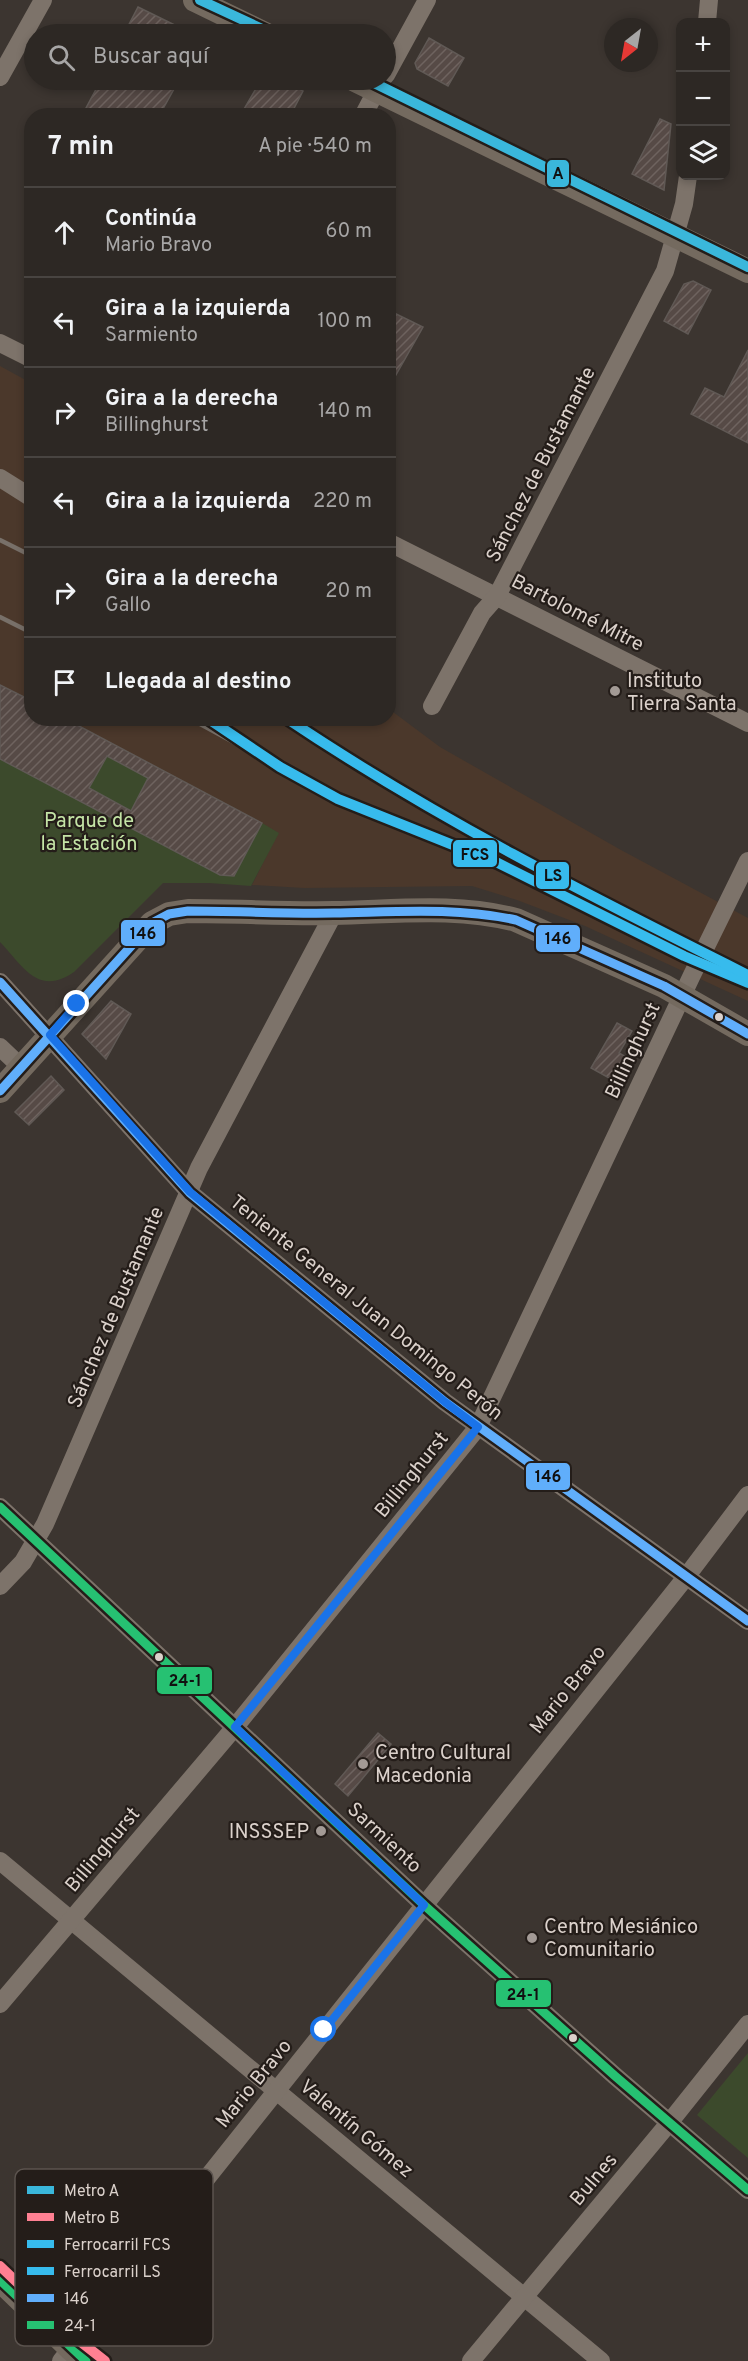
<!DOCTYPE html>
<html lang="es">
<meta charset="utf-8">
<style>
body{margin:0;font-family:Overpass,sans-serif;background:#393431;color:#f1f3f6}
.controls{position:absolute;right:18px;top:18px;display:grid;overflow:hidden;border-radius:12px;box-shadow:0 3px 9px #0003}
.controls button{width:54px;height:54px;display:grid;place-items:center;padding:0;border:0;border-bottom:2px solid #484441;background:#2d2824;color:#f1f3f6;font:30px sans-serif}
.compass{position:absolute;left:604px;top:18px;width:54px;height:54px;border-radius:50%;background:#2d2824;box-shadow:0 3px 9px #0003;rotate:211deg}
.stop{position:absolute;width:18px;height:18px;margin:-14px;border:4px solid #1a73e8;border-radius:50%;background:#fff}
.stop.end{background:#1a73e8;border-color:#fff;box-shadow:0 2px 6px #0008}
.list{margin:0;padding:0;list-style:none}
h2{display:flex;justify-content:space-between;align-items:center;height:78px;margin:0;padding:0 24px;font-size:26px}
h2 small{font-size:20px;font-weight:400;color:#a7a6a6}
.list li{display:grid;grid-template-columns:39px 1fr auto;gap:18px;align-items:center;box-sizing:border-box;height:90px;padding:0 24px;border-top:2px solid #484441}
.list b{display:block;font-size:22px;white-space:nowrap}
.list p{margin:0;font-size:20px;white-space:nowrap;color:#a7a6a6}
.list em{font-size:20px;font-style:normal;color:#a7a6a6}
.icon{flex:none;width:33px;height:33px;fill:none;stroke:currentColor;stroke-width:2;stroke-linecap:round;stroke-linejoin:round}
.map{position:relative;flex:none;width:748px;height:2361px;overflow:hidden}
.search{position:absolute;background:#2d2824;box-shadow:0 3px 9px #0003;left:24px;top:24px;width:372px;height:66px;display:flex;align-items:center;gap:15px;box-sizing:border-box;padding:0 21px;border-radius:33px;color:#a7a6a6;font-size:22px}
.panel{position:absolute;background:#2d2824;box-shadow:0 3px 9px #0003;left:24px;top:108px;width:372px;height:618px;border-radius:24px}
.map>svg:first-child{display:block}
.built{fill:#4b382b}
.green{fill:#3c4a2c}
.building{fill:url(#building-hatch);stroke:#605955;stroke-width:1.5;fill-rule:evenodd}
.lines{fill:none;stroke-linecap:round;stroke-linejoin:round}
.minor{stroke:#7d736a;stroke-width:18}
.major{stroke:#746a5f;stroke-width:24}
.rail{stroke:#787069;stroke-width:4.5}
.bus-1-casing{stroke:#241d19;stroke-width:14}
.bus-2-casing{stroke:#241d19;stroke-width:14}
.bus-1{stroke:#60aefb;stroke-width:9}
.bus-2{stroke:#26c172;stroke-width:9}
.rail-1-casing{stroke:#241d19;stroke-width:15}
.rail-2-casing{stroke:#241d19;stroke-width:15}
.rail-1{stroke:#37bbed;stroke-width:10}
.rail-2{stroke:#37bbed;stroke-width:10}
.metro-1-casing{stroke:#241d19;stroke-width:15}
.metro-2-casing{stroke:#241d19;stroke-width:15}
.metro-1{stroke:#3ab7db;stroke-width:10}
.metro-2{stroke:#ff8092;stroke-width:10}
.route{stroke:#1a73e8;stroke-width:8}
.poi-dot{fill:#a39a95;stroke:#241d19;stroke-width:2}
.bus-dot{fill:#dbd1cb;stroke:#241d19;stroke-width:2}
.labels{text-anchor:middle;stroke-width:4.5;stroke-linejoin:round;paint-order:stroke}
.street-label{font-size:20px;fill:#dbd1cb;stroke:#241d19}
.poi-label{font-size:20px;fill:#dbd1cb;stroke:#241d19;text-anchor:start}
.park-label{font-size:20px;fill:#c4e4a6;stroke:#241d19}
.key{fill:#241d19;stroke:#5b534e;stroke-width:1.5}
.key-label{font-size:16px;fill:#dbd1cb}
.line-badge{stroke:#241d19;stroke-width:2}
.pale-badge-label{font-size:16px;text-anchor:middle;font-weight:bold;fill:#111}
</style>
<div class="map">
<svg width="748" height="2361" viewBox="0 0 748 2361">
<defs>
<pattern id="building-hatch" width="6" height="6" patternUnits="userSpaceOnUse" patternTransform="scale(1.5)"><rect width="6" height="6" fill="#564a46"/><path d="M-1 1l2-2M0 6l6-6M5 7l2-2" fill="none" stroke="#6e635f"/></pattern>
</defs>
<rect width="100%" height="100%" fill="#3c3530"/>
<!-- built -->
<g class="built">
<polygon points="0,366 31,383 31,701 0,685"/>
<polygon points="389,709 440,747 621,850 748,918 748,1001 585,926 517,900 472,886 304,888 252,885 278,833 64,719 388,718"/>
</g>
<!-- green -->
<g class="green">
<path d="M 0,685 L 31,701 L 32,718 L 262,823 L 279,833 L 251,886 L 209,883 L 163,883 L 74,972 C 38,997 23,966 0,942 Z"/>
<polygon points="748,2053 748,2158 697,2115"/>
</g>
<!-- building -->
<g class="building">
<polygon points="138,7 193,34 124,34"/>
<polygon points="429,38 464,58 448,86 417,69 415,63"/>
<polygon points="101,80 179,80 159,116 101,116 86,108"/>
<polygon points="261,80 281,80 303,91 290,116 240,116"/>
<polygon points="660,119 671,124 664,190 632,174"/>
<polygon points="693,281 711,290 688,334 664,321 684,284"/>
<polygon points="388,310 423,327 388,389"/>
<polygon points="748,350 748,443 691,414 705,388 724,397"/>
<path d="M 0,685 L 32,701 L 32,718 L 64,718 L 262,823 L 234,876 L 220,875 L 0,759 ZM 107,756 L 148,778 L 131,811 L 89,788 Z"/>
<polygon points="111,1001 131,1014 106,1059 82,1034"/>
<polygon points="617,1023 632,1031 619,1053 633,1061 620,1084 591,1068"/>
<polygon points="51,1076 64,1090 29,1125 15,1112"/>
<polygon points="378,1733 391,1744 348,1796 335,1784"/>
</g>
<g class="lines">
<!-- minor -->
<g class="minor">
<polyline points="707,22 709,0"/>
<polyline points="386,75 427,0"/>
<polyline points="0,77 43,0"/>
<polyline points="363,116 382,80"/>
<polyline points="0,343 32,359"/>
<polyline points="0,478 32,498"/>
<polyline points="388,542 748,723"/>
<polyline points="432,706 482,613 497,596 665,271 684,204 688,176"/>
<polyline points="0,982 190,1193 445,1402 748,1621"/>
<polyline points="0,1047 21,1067"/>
<polyline points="0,1507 424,1905 615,2076 748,2190"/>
<polyline points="0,1586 23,1562 45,1524 199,1168 334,913"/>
<polyline points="0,1861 601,2361"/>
<polyline points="0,2004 235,1727 478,1427 692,975 748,861"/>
<polyline points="61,2361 686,1577 748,1495"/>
<polyline points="471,2361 669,2123 748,2024"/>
</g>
<!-- major -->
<g class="major">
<polyline points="195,0 265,34"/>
<polyline points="355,80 748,271"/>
<path d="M 0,1091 L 152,923 L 169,914 L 188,911 C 237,911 286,914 334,913 C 394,912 457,904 516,920 L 664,986 L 748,1034"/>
<polyline points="0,2280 71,2349 86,2361"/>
</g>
<!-- rail -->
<g class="rail">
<polyline points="0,540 32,556"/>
<polyline points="0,617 32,633"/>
<polyline points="189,718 267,760"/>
</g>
<!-- bus-1 casing -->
<g class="bus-1-casing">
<g id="bus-1">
<polyline points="0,982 190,1193 445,1402 748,1621"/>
<path d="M 0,1091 L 152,923 L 169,914 L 188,911 C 237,911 285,914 334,913 C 396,912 455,907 516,920 L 664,986 L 748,1034"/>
</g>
</g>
<!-- bus-2 casing -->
<g class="bus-2-casing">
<g id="bus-2">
<polyline points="0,1507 424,1905 615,2076 748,2190"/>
<polyline points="0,2280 86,2361"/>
</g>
</g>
<!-- bus-1 -->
<use href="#bus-1" class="bus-1"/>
<!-- bus-2 -->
<use href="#bus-2" class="bus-2"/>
<!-- rail-1 casing -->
<g class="rail-1-casing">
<polyline id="rail-1" points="207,718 280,767 338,799 498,863 684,956 748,983"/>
</g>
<!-- rail-2 casing -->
<g class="rail-2-casing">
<path id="rail-2" d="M 286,718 C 433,817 590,896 748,975"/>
</g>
<!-- rail-1 -->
<use href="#rail-1" class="rail-1"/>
<!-- rail-2 -->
<use href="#rail-2" class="rail-2"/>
<!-- metro-1 casing -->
<g class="metro-1-casing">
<g id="metro-1">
<polyline points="200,0 273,34"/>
<polyline points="368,80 748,267"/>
</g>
</g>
<!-- metro-2 casing -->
<g class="metro-2-casing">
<polyline id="metro-2" points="0,2266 72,2335 105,2361"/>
</g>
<!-- metro-1 -->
<use href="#metro-1" class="metro-1"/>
<!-- metro-2 -->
<use href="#metro-2" class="metro-2"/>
</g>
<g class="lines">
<!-- route -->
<polyline class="route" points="77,1004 50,1035 190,1192 445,1402 478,1427 235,1727 424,1905 324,2030"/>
</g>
<!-- markers -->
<g class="poi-dot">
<circle cx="615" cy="691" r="6"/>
<circle cx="363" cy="1764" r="6"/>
<circle cx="321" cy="1831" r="6"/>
<circle cx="532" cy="1938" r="6"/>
</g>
<g class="bus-dot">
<circle cx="719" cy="1017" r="5"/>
<circle cx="159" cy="1657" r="5"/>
<circle cx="573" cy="2038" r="5"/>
</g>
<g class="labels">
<!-- street labels -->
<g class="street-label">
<text transform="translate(540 464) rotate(-63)" y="7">Sánchez de Bustamante</text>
<text transform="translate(578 612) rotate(27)" y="7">Bartolomé Mitre</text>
<text transform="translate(632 1050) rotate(-65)" y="7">Billinghurst</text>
<text transform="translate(115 1307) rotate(-67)" y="7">Sánchez de Bustamante</text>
<text transform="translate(367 1307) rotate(39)" y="7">Teniente General Juan Domingo Perón</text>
<text transform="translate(411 1474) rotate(-51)" y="7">Billinghurst</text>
<text transform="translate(567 1689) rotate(-51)" y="7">Mario Bravo</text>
<text transform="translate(385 1837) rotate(43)" y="7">Sarmiento</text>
<text transform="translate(102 1849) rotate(-50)" y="7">Billinghurst</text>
<text transform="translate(253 2083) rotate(-51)" y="7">Mario Bravo</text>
<text transform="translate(357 2128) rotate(40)" y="7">Valentín Gómez</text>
<text transform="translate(593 2179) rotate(-50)" y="7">Bulnes</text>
</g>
<!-- poi labels -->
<g class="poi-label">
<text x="627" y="687">Instituto<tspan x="627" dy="23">Tierra Santa</tspan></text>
<text x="375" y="1759">Centro Cultural<tspan x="375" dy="23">Macedonia</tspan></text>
<text x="309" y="1838" text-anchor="end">INSSSEP</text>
<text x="544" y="1933">Centro Mesiánico<tspan x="544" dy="23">Comunitario</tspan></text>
</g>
<!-- park labels -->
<g class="park-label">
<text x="89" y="827">Parque de<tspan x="89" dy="23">la Estación</tspan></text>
</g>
</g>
<!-- legend -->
<rect x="15" y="2169" width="198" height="177" rx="9" class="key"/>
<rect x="27" y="2186" width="27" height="8" fill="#3ab7db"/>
<rect x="27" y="2213" width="27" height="8" fill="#ff8092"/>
<rect x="27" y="2240" width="27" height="8" fill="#37bbed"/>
<rect x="27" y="2267" width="27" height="8" fill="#37bbed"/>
<rect x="27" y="2294" width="27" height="8" fill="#60aefb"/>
<rect x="27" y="2321" width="27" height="8" fill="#26c172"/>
<g class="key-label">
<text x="64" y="2196">Metro A</text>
<text x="64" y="2223">Metro B</text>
<text x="64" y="2250">Ferrocarril FCS</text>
<text x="64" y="2277">Ferrocarril LS</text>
<text x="64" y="2304">146</text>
<text x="64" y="2331">24-1</text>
</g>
<g class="line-badge">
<rect x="546" y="159" width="24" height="29" rx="6" fill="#3ab7db"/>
<rect x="452" y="839" width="46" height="29" rx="6" fill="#37bbed"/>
<rect x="535" y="861" width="35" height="29" rx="6" fill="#37bbed"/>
<rect x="120" y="919" width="46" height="28" rx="6" fill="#60aefb"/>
<rect x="535" y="924" width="46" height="29" rx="6" fill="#60aefb"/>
<rect x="525" y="1462" width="46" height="29" rx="6" fill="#60aefb"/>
<rect x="156" y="1666" width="57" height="29" rx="6" fill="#26c172"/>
<rect x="495" y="1979" width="57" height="29" rx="6" fill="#26c172"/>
</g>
<g class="pale-badge-label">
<text x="558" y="179">A</text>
<text x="475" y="860">FCS</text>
<text x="553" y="881">LS</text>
<text x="143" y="939">146</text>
<text x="558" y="944">146</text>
<text x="548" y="1482">146</text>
<text x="185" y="1686">24-1</text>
<text x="523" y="2000">24-1</text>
</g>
</svg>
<div class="controls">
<button>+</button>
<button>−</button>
<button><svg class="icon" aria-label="layers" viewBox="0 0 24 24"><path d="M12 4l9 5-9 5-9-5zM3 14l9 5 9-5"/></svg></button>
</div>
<svg class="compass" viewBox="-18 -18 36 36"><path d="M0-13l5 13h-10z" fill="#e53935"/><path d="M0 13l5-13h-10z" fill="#a7a6a6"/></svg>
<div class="stop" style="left:324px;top:2030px"></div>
<div class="stop end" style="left:77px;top:1004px"></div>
<div class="search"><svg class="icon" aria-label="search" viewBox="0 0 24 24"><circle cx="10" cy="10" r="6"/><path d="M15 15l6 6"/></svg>Buscar aquí</div>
<section class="panel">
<h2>7 min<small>A pie · 540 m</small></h2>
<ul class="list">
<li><svg class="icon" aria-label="ahead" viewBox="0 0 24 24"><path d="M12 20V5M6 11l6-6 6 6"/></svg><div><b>Continúa</b><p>Mario Bravo</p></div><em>60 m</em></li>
<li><svg class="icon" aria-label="left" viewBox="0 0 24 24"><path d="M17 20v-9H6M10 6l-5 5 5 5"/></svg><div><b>Gira a la izquierda</b><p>Sarmiento</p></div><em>100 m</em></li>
<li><svg class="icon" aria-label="right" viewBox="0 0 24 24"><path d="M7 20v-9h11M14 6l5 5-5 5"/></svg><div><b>Gira a la derecha</b><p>Billinghurst</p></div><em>140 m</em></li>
<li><svg class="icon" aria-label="left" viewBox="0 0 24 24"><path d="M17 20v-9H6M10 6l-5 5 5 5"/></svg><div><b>Gira a la izquierda</b></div><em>220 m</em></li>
<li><svg class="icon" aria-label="right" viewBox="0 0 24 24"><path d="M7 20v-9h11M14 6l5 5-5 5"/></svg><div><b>Gira a la derecha</b><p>Gallo</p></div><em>20 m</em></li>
<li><svg class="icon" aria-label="arrive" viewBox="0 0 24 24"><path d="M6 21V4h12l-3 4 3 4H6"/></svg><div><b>Llegada al destino</b></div></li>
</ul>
</section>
</div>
